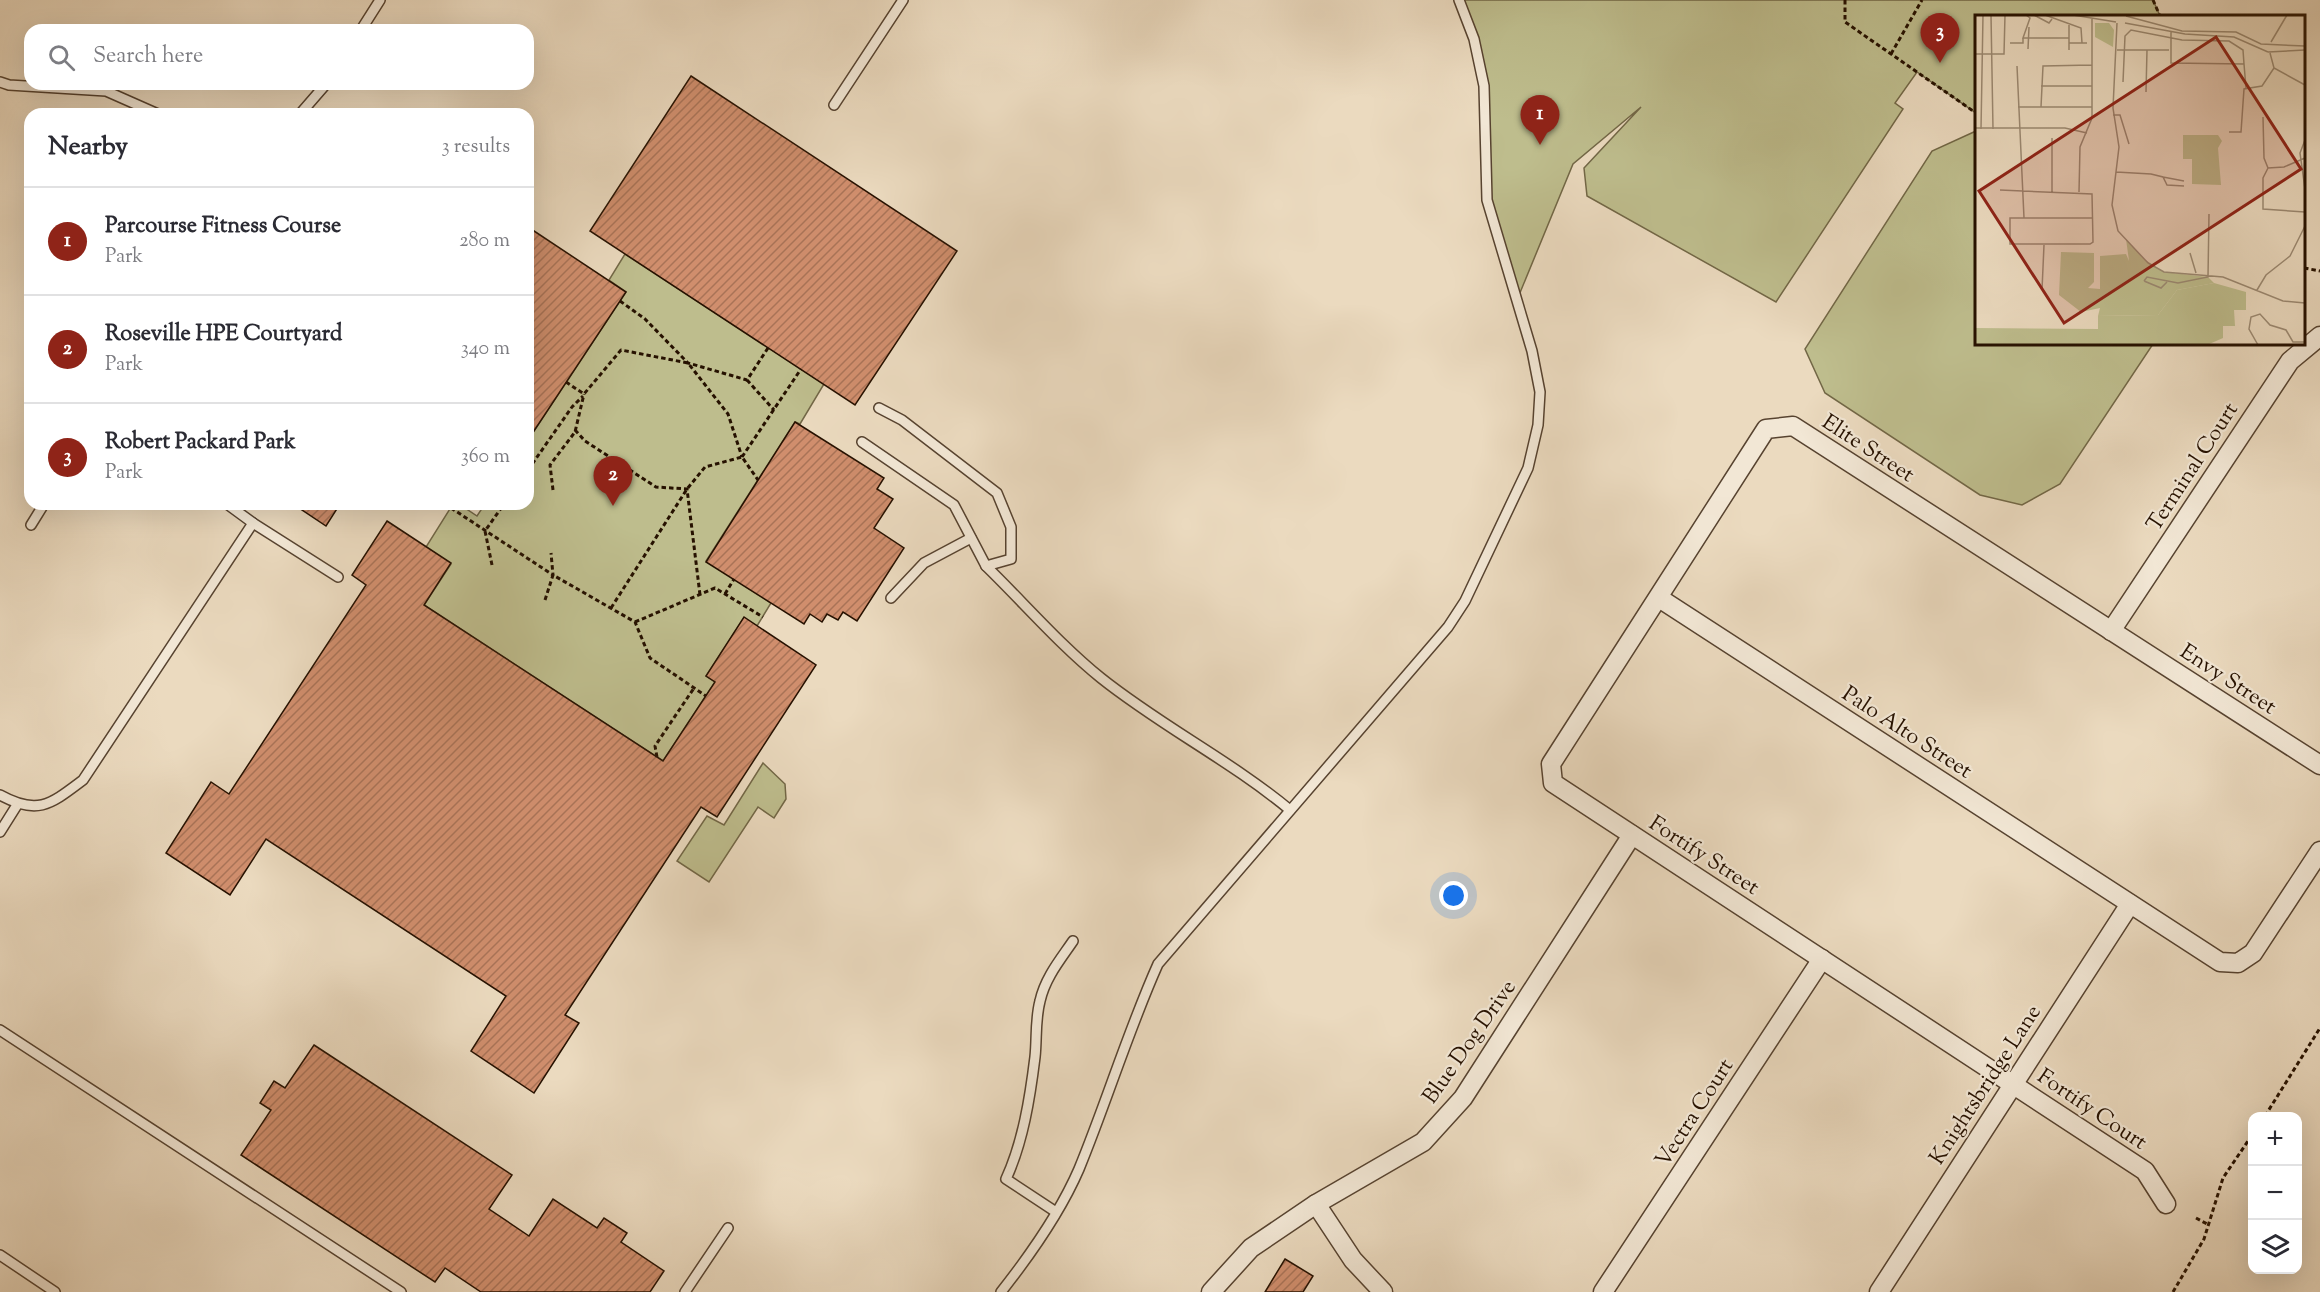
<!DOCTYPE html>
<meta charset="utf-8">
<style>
body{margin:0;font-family:"Sorts Mill Goudy",serif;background:#f2f2f3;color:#2b2b33}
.controls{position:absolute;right:18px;bottom:18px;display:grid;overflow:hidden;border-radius:12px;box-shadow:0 6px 24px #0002}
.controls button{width:54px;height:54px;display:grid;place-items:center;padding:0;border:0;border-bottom:2px solid #e1e1e2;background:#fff;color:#2b2b33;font:30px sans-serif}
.you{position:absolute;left:1454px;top:896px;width:21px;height:21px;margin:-15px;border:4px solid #fff;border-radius:50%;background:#1a73e8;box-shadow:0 0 0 9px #1a73e833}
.badge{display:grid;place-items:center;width:39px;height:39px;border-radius:50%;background:#8f2418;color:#fff;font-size:20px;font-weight:700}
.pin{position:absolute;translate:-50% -50px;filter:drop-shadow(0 2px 3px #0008)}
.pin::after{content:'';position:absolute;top:32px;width:21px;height:18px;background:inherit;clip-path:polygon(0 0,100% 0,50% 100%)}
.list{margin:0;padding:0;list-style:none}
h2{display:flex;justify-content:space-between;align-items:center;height:78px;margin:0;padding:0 24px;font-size:26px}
h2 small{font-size:20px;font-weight:400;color:#7c7c81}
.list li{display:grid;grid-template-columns:39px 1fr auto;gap:18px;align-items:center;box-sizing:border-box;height:108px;padding:0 24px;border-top:2px solid #e1e1e2}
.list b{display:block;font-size:22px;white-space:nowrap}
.list p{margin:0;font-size:20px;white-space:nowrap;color:#7c7c81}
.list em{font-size:20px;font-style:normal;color:#7c7c81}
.icon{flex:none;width:33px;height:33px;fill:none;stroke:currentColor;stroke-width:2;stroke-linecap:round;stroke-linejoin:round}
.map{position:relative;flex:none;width:2320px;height:1292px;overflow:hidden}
.search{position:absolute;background:#fff;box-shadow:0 6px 24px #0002;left:24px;top:24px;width:510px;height:66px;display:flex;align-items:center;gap:15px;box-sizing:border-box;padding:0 21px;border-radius:18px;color:#7c7c81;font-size:22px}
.panel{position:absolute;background:#fff;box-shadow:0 6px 24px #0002;left:24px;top:108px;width:510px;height:402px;border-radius:18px}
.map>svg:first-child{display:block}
.park{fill:#bebd8d;stroke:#726746;stroke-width:1.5}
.building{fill:url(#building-hatch);stroke:#261100;stroke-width:1.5}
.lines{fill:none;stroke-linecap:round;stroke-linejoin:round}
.service-casing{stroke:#574330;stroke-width:12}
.minor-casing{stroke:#574330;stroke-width:21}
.path{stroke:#261100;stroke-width:3;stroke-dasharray:4.5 3;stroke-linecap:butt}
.service{stroke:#f2e7d5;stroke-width:9}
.minor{stroke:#f2e7d5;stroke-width:18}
.labels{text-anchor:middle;stroke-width:4.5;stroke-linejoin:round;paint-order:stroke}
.street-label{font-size:22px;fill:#261100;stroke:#f2e7d5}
.inset-road{fill:none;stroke:#9c8a73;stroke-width:1.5}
.view{fill:#8f2418;fill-opacity:0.15;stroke:#8f2418;stroke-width:3}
.inset-edge{fill:none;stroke:#261100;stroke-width:3}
</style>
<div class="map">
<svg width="2320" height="1292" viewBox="0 0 2320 1292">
<defs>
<pattern id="building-hatch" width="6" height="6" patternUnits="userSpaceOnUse" patternTransform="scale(1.5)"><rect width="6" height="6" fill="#d08e6d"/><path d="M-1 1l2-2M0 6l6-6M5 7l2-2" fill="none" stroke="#a97357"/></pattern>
</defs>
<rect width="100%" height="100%" fill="#ebdabf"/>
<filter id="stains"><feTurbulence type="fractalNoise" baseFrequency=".00333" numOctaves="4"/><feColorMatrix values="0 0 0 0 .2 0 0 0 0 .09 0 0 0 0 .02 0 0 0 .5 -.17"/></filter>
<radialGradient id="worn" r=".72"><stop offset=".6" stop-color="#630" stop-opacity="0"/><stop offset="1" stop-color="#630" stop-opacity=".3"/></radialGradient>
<!-- park -->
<g class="park">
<polygon points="1459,0 2153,0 2160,16 1976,16 1976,113 1917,72 1895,103 1903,109 1776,302 1587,196 1584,168 1641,107 1573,164 1517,300 1487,200 1484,86"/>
<polygon points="1976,131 1976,344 2153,344 2060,484 2022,505 1980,495 1825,393 1805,349 1932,151"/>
<polygon points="625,254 824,384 800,424 795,422 706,561 771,603 757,626 744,618 706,676 715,682 663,761 424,605 451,564 426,547 453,504 459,504 477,516 485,504 528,504 528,440 626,292 609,280"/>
<polygon points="763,763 785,784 786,799 774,818 758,807 709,882 677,861 707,816 724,825"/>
</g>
<!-- building -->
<g class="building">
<polygon points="691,76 957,251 855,405 590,231"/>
<polygon points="528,227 626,292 528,440"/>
<polygon points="795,422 884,478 877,489 893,499 874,528 904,548 857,621 843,612 838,620 827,614 822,622 810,614 804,624 706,562"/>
<polygon points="293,504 340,504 326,526"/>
<polygon points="387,521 451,563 424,605 663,761 715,682 706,676 744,617 816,665 717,817 701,807 565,1015 579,1023 534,1093 471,1051 506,996 266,839 230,895 166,853 211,782 229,794 366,585 352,575"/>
<polygon points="314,1045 512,1175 489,1209 529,1236 553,1199 597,1228 604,1218 627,1233 621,1242 664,1271 650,1292 481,1292 445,1268 435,1282 241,1155 271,1110 260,1103 274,1081 285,1088"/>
<polygon points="1285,1259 1313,1276 1303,1292 1265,1292"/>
</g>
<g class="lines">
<!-- service casing -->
<g class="service-casing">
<g id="service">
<polyline points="361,30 380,0"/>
<polyline points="0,82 9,85 106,91 158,114"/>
<polyline points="834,105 903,0"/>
<polyline points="300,114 326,84"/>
<path d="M 879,408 L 902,420 L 997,493 L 1011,527 L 1011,559 L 986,566 C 1024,603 1060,645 1101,678 C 1161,726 1231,761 1290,810"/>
<polyline points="862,442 954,505 986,566"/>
<polyline points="227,504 253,523"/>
<polyline points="31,525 44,504"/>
<polyline points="891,598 924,563 971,538"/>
<path d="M 0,795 C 38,816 51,804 83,780 L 253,523 L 338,577"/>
<polyline points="0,832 17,805"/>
<polyline points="0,1030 401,1292"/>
<path d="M 1056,1212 L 1006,1179 C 1023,1142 1030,1098 1035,1057 C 1037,1039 1035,1020 1040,1001 C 1045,978 1060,960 1073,941"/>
<polyline points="0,1255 55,1292"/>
<polyline points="685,1292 728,1228"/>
<path d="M 1001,1292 C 1031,1254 1060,1213 1079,1169 C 1107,1101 1128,1031 1158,964 L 1448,627 L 1465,601 L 1528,468 L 1538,425 L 1540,392 L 1532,351 L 1487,200 L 1484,86 L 1474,39 L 1459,0"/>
</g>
</g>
<!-- minor casing -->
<g class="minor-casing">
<g id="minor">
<polyline points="1659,598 2220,962 2238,963 2253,953 2320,851"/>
<polyline points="2111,631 2290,361 2320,336"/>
<polyline points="1316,1204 1353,1260 1383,1292"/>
<polyline points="2166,1204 2145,1171 1553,783 1551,764 1766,429 1793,426 2320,765"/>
<polyline points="1211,1292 1251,1248 1316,1204 1423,1142 1463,1098 1632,835"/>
<polyline points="1603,1292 1822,959"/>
<polyline points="1879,1292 2130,904"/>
</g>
</g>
<!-- path -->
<g class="path">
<polyline points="1845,0 1845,22 1976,113"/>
<polyline points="2153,0 2160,16"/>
<polyline points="1891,54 1922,0"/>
<polyline points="2304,268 2320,271"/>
<polyline points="620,301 645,319 688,363 747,380 768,348"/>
<polyline points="747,380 774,410"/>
<polyline points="566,382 584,394 621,350 688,363 728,414 742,457"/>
<polyline points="575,430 585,441 656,487 687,489 700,595"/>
<polyline points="742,457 801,369"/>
<polyline points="528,470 572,407 583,396"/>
<polyline points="553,490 550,465 575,432 584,394"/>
<polyline points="451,508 553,575 551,553"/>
<polyline points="492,565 485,531 504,504"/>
<polyline points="725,594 734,579"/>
<polyline points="545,600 553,575 635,622 650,658 706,696"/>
<polyline points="611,608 687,489 705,467 742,457 758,480"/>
<polyline points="635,622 715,588 763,617"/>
<polyline points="657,757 655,746 694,688"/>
<polyline points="2265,1116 2320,1028"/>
<polyline points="2196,1218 2209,1225"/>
<polyline points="2173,1292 2204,1239 2223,1178 2252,1135"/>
</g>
<!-- service -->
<use href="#service" class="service"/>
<!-- minor -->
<use href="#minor" class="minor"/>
</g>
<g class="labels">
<!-- street labels -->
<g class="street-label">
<text transform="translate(1869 447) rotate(33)" y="8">Elite Street</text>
<text transform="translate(2191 466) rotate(-57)" y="8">Terminal Court</text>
<text transform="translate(2229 678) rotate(33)" y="8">Envy Street</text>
<text transform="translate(1908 731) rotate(33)" y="8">Palo Alto Street</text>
<text transform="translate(1705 854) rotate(33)" y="8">Fortify Street</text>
<text transform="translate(1468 1041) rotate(-55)" y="8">Blue Dog Drive</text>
<text transform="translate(1984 1084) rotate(-57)" y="8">Knightsbridge Lane</text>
<text transform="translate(2093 1108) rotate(34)" y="8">Fortify Court</text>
<text transform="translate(1693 1112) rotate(-57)" y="8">Vectra Court</text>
</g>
</g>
<!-- overview -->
<g transform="translate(1975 15)">
<rect width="330" height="330" fill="#ebdabf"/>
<path d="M 239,268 L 271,277 L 271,295 L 259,295 L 260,311 L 248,311 L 248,323 L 232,330 L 0,330 L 0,313 L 123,314 L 123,301 L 183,300 L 202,275 Z" fill="#bebd8d"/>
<path d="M 120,8 L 134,8 L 139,15 L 138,32 L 120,22 ZM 208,120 L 243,120 L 247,126 L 243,133 L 246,170 L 217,169 L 217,144 L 208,144 ZM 151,224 L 169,244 L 189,257 L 233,262 L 239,268 L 202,275 L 183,300 L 123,301 L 125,293 L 106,297 L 84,280 L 86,237 L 119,238 L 119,267 L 113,273 L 125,274 L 125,241 L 151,239 L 154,246 Z" fill="#bebd8d"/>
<path class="inset-road" d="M 16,0 L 18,114M 51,0 L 55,3 L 48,23 L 94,23M 59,0 L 74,8 L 77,4M 70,0 L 106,13 L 107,28M 98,0 L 141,7M 151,1 L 207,16 L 261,17 L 286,29 L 330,31M 142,8 L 138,93 L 144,132 L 137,190 L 143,216 L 173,248 L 189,257 L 248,262 L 308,286 L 330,288M 150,8 L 210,19 L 259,22 L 293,37M 94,10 L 94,35M 196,17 L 196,48 L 269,49 L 271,73M 296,27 L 312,0M 35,28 L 48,28 L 48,23M 94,28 L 112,28M 53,34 L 54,12M 142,35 L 194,35M 293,37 L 330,35M 295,38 L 299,53 L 330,70M 0,39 L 29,39 L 30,0M 42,51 L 49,203M 148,67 L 150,21 L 156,15 L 207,25 L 254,26 L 268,35 L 269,49M 66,71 L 117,71M 171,77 L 172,35M 43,92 L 117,92M 66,92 L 68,51 L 117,50M 138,100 L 145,100 L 154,129M 288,102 L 289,143 L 293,153 L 309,152 L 330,143M 0,113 L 90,113 L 112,118M 6,114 L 8,0M 254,117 L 266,117 L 269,74 L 287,71 L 299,53M 330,125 L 325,138 L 330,174M 293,153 L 288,163 L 288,194 L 330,197M 141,157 L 176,159 L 188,162 L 192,170 L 209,171M 188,162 L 209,166M 25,175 L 117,179 L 118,227 L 115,229 L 35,229 L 35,203 L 117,203M 77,177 L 77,123M 104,177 L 105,132 L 117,103 L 117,4M 215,238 L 221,258M 169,266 L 172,262 L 203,268 L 233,262 L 234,199M 169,266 L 186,273 L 192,267M 67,275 L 69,230M 282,275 L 291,260 L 315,241 L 330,211M 283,330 L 274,314 L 276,302 L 285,299 L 295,310 L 311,315 L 318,327 L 330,327"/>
<path class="view" d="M 241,22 L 326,154 L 89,308 L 4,176 Z"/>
<rect width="330" height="330" class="inset-edge"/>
</g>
<rect width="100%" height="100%" filter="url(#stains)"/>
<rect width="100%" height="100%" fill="url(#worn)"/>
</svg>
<div class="controls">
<button>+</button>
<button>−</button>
<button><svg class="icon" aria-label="layers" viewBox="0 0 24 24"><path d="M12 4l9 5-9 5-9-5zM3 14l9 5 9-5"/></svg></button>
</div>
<div class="you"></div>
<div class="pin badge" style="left:1540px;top:145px">1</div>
<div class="pin badge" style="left:613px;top:506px">2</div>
<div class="pin badge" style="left:1940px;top:63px">3</div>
<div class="search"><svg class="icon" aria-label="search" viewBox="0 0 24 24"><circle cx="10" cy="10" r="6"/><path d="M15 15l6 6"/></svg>Search here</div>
<section class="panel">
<h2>Nearby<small>3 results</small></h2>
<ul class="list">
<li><span class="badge">1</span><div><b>Parcourse Fitness Course</b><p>Park</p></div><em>280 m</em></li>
<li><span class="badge">2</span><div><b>Roseville HPE Courtyard</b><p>Park</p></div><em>340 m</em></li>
<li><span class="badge">3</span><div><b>Robert Packard Park</b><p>Park</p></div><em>360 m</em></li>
</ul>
</section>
</div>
